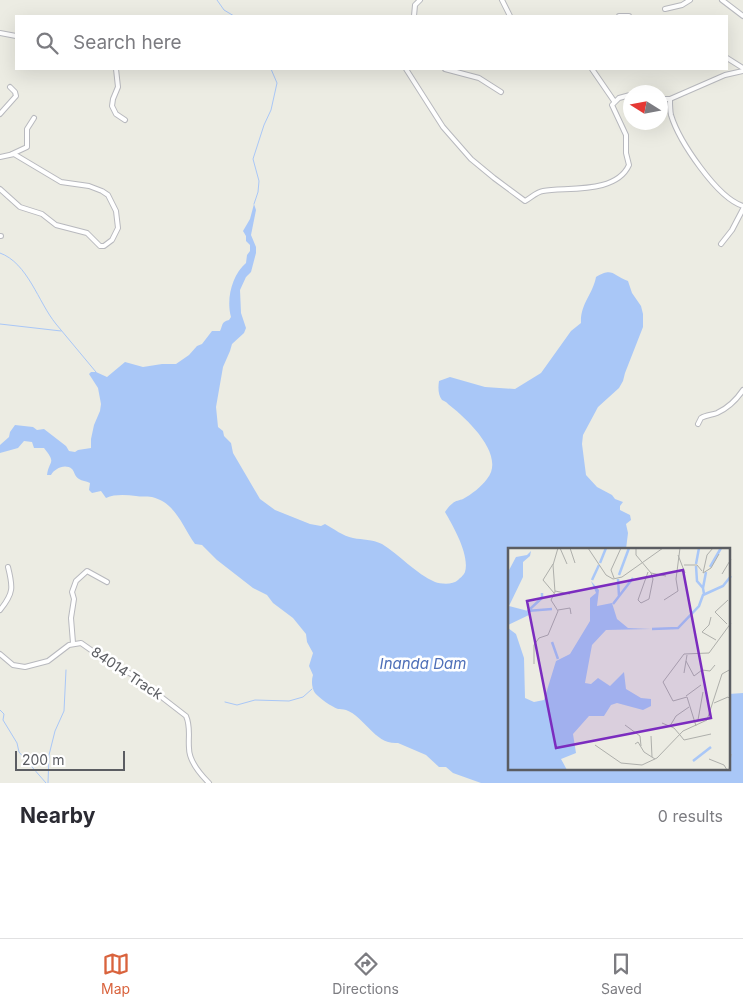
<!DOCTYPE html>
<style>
body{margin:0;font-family:Inter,sans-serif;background:#f2f2f3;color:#2b2b33}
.compass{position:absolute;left:623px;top:85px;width:45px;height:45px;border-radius:50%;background:#fff;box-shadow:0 5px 20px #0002;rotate:281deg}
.scale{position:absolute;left:15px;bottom:12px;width:110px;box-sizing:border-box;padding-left:5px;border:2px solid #5b5d62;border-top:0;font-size:14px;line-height:18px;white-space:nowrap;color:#5b5d62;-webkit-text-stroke:4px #fff;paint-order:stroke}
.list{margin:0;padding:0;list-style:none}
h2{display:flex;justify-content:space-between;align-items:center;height:65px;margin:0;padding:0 20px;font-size:21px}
h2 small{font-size:16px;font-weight:400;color:#7c7c81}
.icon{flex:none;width:28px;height:28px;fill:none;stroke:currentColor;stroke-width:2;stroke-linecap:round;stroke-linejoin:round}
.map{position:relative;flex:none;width:743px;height:783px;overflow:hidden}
.search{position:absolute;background:#fff;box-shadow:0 5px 20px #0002;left:15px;right:15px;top:15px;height:55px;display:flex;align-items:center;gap:12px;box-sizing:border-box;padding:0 18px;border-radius:0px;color:#7c7c81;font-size:19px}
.sheet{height:155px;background:#fff}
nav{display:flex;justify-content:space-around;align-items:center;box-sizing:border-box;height:70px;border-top:1px solid #e1e1e2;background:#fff;font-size:14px;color:#7c7c81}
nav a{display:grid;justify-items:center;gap:2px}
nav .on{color:#d9633d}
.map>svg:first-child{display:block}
.water{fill:#a9c7f7}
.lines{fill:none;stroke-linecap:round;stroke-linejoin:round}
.stream{stroke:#a9c7f7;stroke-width:1}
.minor-casing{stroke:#b8b9be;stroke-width:6}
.minor{stroke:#fff;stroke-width:4}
.labels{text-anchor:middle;stroke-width:5;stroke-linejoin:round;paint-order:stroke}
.street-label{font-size:14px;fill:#5b5d62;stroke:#fff}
.water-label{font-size:15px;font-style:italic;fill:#4e6fb8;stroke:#fff}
.inset-river{fill:none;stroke:#a9c7f7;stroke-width:2.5}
.inset-road{fill:none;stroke:#aeafab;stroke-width:1}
.view{fill:#7b2cbf;fill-opacity:0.15;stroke:#7b2cbf;stroke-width:2.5}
.inset-edge{fill:none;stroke:#5b5d62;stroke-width:2.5}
</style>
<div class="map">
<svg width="743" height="783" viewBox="0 0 743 783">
<rect width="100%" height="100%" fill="#ecece3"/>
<!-- water -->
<path class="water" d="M 254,204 L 256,210 L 251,235 L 256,247 L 256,253 L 251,272 L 246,277 L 240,290 L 241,313 L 246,328 L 244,333 L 232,344 L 230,351 L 223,367 L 216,407 L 218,427 L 223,431 L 224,436 L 231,443 L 233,453 L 260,499 L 275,510 L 310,524 L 321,526 L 325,524 C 334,529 343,536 353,538 C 363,540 372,539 382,544 C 400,555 416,574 435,582 C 441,584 453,585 458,580 C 460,578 464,575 465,572 C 470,555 453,526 445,512 C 447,509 450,505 453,503 C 455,501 460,500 463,499 C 472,494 481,487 487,479 C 507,455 465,417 448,404 C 447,402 444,401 442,400 C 438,395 438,387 439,381 L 450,377 L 485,387 L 515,389 L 541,373 L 571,331 L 581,323 C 580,304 593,294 596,277 C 613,267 612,275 628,281 L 632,293 L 641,306 L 643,314 L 643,327 L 625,373 L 623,381 L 619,388 L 598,407 L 583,435 L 582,444 L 586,475 L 597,487 L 612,495 L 615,499 L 623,502 L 620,506 L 620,510 L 630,515 L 631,520 L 626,524 L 628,533 L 626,549 L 509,549 L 509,769 L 729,769 L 729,694 L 743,693 L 743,783 L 481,783 L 453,773 L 446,767 L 439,767 L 426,755 L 398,743 C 375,745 365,717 346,710 C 343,709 340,709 338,709 C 332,707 319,698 315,693 C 312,689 311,681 313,675 L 309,666 L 313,653 L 307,642 L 306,634 L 293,618 L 273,603 L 267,595 L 253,588 L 217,560 L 202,545 L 195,544 C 182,526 176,503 152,497 C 146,496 141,497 136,496 C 126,495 115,494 106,498 L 101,491 L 92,493 L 89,490 L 90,483 C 86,481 82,481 79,479 C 74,476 75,472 72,469 C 65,463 54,469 51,475 L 47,475 C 49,460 57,464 44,448 L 34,448 L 32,442 L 24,441 L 18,448 L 0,453 L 0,445 L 9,437 L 10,432 L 15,425 L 33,427 L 37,430 L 44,429 L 66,446 L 69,451 L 75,452 L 78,450 L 91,448 L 91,439 L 94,425 L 100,411 L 101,404 L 98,388 L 89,374 L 91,372 L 96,372 L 107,377 L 125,362 L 143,367 L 162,364 L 176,364 L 189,355 L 197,346 L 202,344 L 212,331 L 220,331 C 223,325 221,322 229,320 L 231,317 C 226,299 232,275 246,263 L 247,255 L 250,251 L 250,245 L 246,241 L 246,236 L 243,231 L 250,219 Z"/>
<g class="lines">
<!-- stream -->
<g class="stream">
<polyline points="217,0 224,10 234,16"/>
<polyline points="254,204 258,192 259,181 253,159 264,125 271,110 277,83 271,69"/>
<path d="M 0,253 C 28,263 38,302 56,324 C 69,340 83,356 96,372"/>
<polyline points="0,324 61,331"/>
<polyline points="225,702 237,705 255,700 289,701 303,697 312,689"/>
<polyline points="0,710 4,714 3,720 17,743 19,752 46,783"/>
<polyline points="48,783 49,755 55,731 64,711 66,670"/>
</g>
<!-- minor casing -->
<g class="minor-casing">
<g id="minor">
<polyline points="502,0 510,16"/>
<polyline points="722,0 743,16"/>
<polyline points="665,9 682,5 690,0"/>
<polyline points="414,16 415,5 420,0"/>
<polyline points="619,16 629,16"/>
<polyline points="0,33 16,36"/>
<polyline points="727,58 743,68"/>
<polyline points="116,69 118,87 113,99 112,106 116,114 125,120"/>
<path d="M 406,69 L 443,127 L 471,159 L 494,178 L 525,201 C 531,198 536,192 543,191 C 568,187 616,194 629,165 L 626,153 L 626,135 L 612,105 L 619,98 L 630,95"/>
<polyline points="445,69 479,78 501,92"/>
<polyline points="592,69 614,101"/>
<polyline points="660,99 670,99 725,75 743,71"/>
<path d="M 670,99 C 670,104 670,110 671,115 C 679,141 717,198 743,206"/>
<polyline points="0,114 16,96 15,92 10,87"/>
<polyline points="12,154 27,147 27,129 34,118"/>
<polyline points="0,157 14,154 61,182 89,186 102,191 108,195 116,211 118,228 112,240 104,246 100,246 87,233 56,225 42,214 20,207 0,189"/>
<polyline points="0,236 1,236"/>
<polyline points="721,244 732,230 743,209"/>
<path d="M 698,424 L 701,418 C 706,415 712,415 717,413 C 728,408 737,399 743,390"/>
<path d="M 0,610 C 14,593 13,587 8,567"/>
<polyline points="73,643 71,618 74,599 72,592 76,581 87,571 107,582"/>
<path d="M 0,654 L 13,665 L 25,667 L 48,661 L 69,645 L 81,643 L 111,664 L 133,675 L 186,716 C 191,727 188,737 189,748 C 189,761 200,774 209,783"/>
</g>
</g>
<!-- minor -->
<use href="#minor" class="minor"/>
</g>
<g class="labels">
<!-- street labels -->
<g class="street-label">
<text transform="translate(127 673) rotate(34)" y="5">84014 Track</text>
</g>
<!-- water labels -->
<g class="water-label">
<text x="423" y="669">Inanda Dam</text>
</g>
</g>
<!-- overview -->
<g transform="translate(508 548)">
<rect width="222" height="222" fill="#ecece3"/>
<path d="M 23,3 L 22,8 L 15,14 L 15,29 L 1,58 L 20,63 L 21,67 L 0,77 L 0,24 L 8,9 L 19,7 ZM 83,33 L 91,42 L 89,58 L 104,55 L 109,71 L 120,80 L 144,81 L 98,82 L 84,97 L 77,135 L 83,136 L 90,130 L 102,138 L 116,124 L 118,141 L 133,150 L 143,151 L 143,158 L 135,162 L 109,155 L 103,157 L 96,168 L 81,168 L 65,186 L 68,205 L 53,211 L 59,222 L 0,222 L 0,80 L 8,86 L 16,110 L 17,150 L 26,154 L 36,152 L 48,113 L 62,106 L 82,73 L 82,50 L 88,45 Z" fill="#a9c7f7"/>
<path class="inset-river" d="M 92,15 L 98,0M 188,16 L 191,0M 188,18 L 189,33 L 195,40 L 196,46M 202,19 L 213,0M 111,27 L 121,0M 110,31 L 111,48M 84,32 L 91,17M 195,40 L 198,24M 105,56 L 125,30M 22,61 L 34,50 L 34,45M 19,63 L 44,61M 144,81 L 170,80 L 191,58 L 195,47 L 215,38 L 223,28M 44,94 L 50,111M 185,213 L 203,199"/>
<path class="inset-road" d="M 52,0 L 59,16M 62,0 L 67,15M 80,0 L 98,27 L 105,31 L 114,29 L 155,0M 128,0 L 128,7 L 143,25 L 145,31 L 141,51 L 133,55 L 130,52 L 140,24M 205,0 L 199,7 L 195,25 L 203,20 L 211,6M 170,7 L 177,25M 45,16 L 35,32 L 46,45M 176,17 L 189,17 L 194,23M 143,25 L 158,28M 214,26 L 223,11M 106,30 L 103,22 L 113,0M 47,43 L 62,46M 156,52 L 170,43 L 168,31 L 172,0M 50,62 L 62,60 L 63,66M 203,69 L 201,77 L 194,84 L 208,92M 219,76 L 207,64 L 220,52M 178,113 L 186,128 L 194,122 L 202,123 L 207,117M 26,116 L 26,97 L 31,90 L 40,87 L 50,63 L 43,52 L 47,44 L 45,17 L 50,0M 176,125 L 179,107M 178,148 L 193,137M 206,155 L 220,149 L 223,152M 190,172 L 195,144M 154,175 L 166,180 L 172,187M 117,177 L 132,188 L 133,198M 162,178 L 168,168 L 181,159M 188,178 L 179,149 L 165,153 L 155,134 L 176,106 L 201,105 L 223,75M 172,187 L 176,192 L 203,186M 143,188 L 144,209M 127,196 L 130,194 L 136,204 L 147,211M 87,197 L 113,215 L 134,217 L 149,210 L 175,183 L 199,172 L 214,126 L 223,121M 201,211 L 216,217 L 219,222M 221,222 L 223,206"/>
<path class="view" d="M 175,22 L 203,170 L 48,200 L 19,53 Z"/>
<rect width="222" height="222" class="inset-edge"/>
</g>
</svg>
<svg class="compass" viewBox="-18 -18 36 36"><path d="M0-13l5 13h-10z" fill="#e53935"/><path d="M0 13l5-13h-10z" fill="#7c7c81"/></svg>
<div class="scale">200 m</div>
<div class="search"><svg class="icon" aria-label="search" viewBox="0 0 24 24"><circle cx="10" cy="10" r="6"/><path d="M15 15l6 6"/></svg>Search here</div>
</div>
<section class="sheet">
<h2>Nearby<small>0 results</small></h2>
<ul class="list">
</ul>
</section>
<nav>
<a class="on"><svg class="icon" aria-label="map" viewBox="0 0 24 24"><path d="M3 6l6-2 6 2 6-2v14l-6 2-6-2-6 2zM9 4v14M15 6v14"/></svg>Map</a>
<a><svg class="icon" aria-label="directions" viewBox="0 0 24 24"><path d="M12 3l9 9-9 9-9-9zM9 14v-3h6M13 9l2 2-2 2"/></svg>Directions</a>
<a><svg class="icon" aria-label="saved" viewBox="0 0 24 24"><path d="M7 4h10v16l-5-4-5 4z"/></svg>Saved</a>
</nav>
